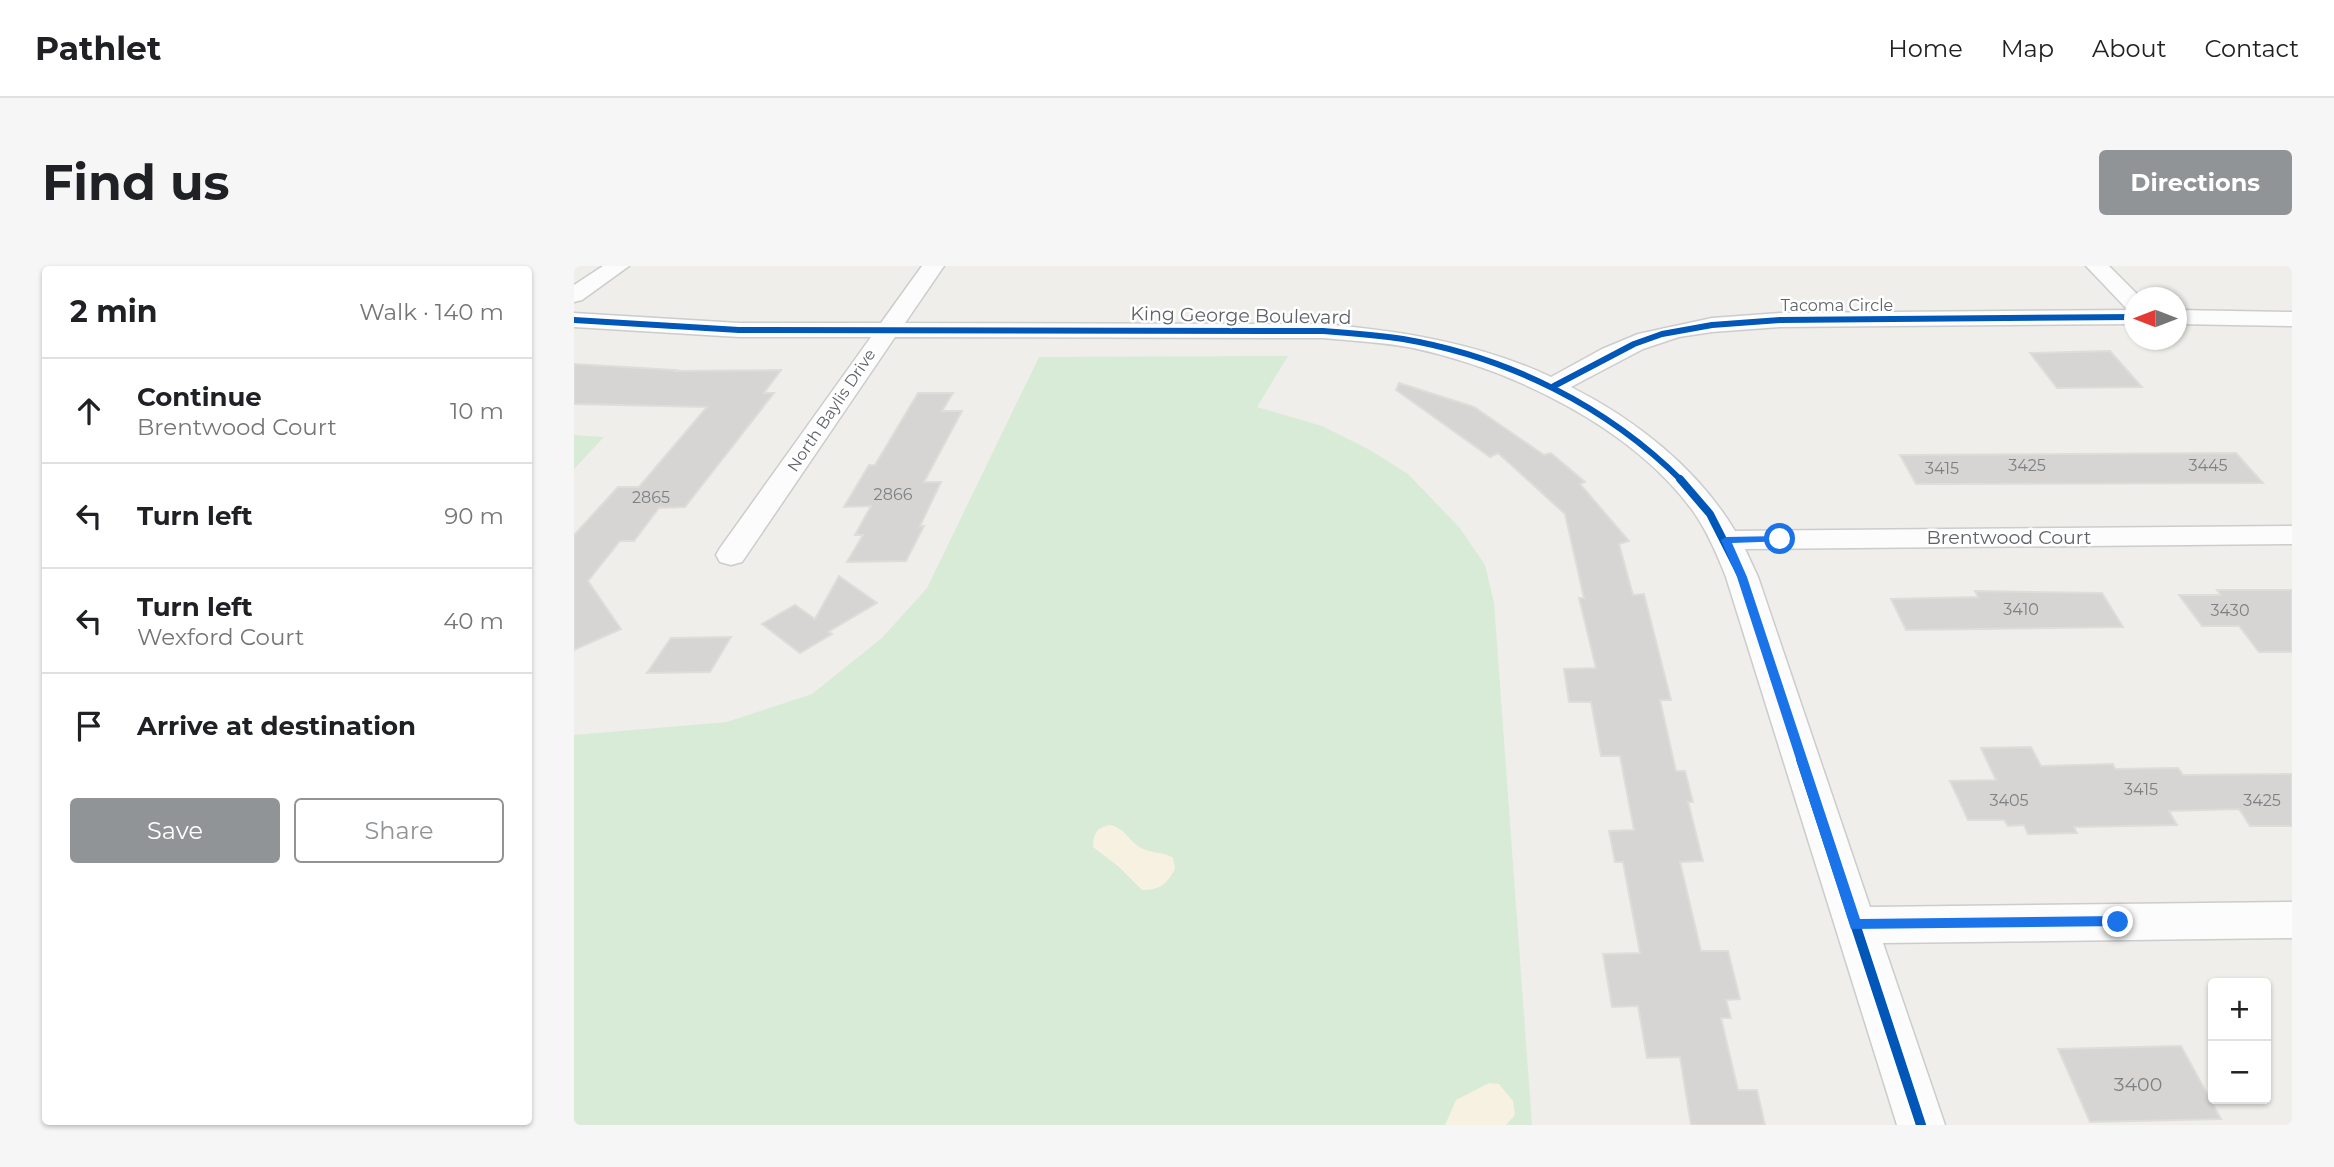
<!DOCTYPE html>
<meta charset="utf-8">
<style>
body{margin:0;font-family:Montserrat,sans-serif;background:#f6f6f6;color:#202124}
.controls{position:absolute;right:21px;bottom:21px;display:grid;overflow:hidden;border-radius:7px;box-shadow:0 2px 5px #0004}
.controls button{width:63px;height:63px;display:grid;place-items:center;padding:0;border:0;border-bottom:2px solid #e0e0e0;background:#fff;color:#202124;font:35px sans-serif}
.compass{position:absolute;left:1550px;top:21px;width:63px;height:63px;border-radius:50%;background:#fff;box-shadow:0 2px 5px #0004;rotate:270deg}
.stop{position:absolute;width:21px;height:21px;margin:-16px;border:5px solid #1a73e8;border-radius:50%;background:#fff}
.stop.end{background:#1a73e8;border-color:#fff;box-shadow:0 2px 7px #0008}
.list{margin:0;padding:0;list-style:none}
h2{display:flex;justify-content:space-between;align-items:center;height:91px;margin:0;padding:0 28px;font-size:30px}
h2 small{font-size:23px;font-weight:400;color:#757577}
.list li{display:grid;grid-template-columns:46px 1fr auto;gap:21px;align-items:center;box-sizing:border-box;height:105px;padding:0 28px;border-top:2px solid #e0e0e0}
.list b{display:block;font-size:26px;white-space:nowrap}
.list p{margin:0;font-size:23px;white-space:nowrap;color:#757577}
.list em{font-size:23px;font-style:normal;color:#757577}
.actions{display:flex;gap:14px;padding:21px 28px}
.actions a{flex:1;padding:16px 0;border:2px solid #919496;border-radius:7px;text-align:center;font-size:24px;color:#919496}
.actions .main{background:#919496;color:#fff}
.icon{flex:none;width:38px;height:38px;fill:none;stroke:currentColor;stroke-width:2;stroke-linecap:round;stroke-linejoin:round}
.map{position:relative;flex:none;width:1718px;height:859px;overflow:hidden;border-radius:7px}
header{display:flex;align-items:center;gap:42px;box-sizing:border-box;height:98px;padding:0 35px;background:#fff;border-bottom:2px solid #e0e0e0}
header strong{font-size:33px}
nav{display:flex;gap:38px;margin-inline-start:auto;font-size:24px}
.intro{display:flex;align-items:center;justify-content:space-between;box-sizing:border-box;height:168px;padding:0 42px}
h1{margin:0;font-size:49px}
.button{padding:18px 32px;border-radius:7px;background:#919496;color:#fff;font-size:24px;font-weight:700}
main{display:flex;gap:42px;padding:0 42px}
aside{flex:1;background:#fff;border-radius:7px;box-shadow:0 2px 5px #0004}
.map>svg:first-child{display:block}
.green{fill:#d8ebd6}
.sand{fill:#f6f1e1}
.building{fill:#d6d5d3;stroke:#deddd9;stroke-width:2}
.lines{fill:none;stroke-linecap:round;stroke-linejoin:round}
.street-casing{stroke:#cbcccc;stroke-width:3}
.street{fill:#fdfcfc;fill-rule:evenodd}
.cycleway-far2-casing{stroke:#fff;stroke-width:10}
.cycleway-far1-casing{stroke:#fff;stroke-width:12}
.cycleway-casing{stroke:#fff;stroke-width:15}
.cycleway-far2{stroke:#0057b8;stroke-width:6}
.cycleway-far1{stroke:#0057b8;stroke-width:8}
.cycleway{stroke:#0057b8;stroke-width:10}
.route{fill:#1a73e8}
.labels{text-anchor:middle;stroke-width:5;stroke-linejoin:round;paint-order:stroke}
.far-street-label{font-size:16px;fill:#5f6368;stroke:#fff}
.number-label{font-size:16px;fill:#7e8184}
.street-label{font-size:19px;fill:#5f6368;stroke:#fff}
.near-number-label{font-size:19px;fill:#7e8184}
</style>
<header>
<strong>Pathlet</strong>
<nav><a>Home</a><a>Map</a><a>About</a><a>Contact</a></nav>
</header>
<div class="intro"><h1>Find us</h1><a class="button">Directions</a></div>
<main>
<aside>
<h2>2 min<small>Walk · 140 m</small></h2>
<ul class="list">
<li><svg class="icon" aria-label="ahead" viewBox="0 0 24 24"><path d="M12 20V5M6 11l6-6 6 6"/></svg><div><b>Continue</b><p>Brentwood Court</p></div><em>10 m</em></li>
<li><svg class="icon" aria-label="left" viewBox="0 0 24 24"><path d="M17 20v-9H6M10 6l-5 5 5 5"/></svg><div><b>Turn left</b></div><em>90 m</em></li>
<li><svg class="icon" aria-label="left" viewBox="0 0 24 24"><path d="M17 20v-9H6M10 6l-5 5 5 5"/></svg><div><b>Turn left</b><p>Wexford Court</p></div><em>40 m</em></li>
<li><svg class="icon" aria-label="arrive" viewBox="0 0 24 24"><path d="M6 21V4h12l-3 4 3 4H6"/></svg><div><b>Arrive at destination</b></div></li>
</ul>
<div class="actions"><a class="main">Save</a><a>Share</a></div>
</aside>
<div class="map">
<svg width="1718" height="859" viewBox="0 0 1718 859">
<rect width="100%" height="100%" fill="#efeeea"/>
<!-- green -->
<g class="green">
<polygon points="714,90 683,141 748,160 796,184 834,208 885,261 911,299 920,337 958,859 0,859 0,469 153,456 238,428 308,372 353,322 465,91"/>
<polygon points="0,169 30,171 0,203"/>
</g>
<!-- sand -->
<g class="sand">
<path d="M 536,559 C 551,562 555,575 567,582 C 578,588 589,585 599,592 L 601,603 C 592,619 586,624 568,624 L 545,601 L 519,581 C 520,567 522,562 536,559 Z"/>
<polygon points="915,817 925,818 939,835 941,849 932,859 871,859 882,834"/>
</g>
<!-- building -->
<g class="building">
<polygon points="1536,85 1568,121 1483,122 1456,87"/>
<polygon points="0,98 101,104 99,105 207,104 190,127 200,127 111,241 85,242 60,275 46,275 14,315 47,363 0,384 0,269 44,221 65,221 133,141 0,138"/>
<polygon points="825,117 900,141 970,189 977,187 1011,216 1006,218 1055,275 1045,278 1059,329 1070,328 1097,434 1086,434 1102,505 1111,505 1119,536 1114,536 1129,595 1106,596 1127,685 1154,685 1166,733 1152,734 1157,752 1147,752 1164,824 1183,824 1191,859 1117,859 1106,791 1073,792 1064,740 1038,741 1029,688 1066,687 1049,596 1041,596 1035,565 1060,564 1046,490 1027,490 1017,436 995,436 990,403 1022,402 1005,332 1010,332 991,248 924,187 916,191 822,124"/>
<polygon points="344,127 379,127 368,145 388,145 350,216 367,216 346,260 350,260 332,295 273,296 289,269 281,269 297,240 270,241 295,199 301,199"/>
<polygon points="1662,187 1689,217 1342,218 1326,189"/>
<polygon points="265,310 303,337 254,366 258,368 226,387 188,358 221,339 241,353"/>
<polygon points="1643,324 1718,324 1718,386 1685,386 1665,360 1628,360 1605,329 1647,329"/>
<polygon points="1401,325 1528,327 1549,361 1332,364 1317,333 1404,331"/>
<polygon points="157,371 136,406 73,407 97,372"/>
<polygon points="1457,481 1467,500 1539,498 1541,503 1604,502 1609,509 1718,508 1718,560 1676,560 1665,543 1595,545 1603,559 1500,561 1503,567 1454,568 1450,559 1434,560 1430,554 1394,554 1376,515 1422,514 1407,482"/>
<polygon points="1607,780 1647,853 1516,856 1484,783"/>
</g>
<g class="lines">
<!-- street casing -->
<g class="street-casing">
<g id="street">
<polygon points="29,0 55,0 8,34 0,36 0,19"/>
<path d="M 348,0 L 370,0 L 331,57 L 749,58 C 827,65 905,77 977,111 L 1028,83 L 1064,68 L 1138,52 L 1206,47 L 1560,44 L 1560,58 L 1206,61 L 1138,66 L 1105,71 L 1069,83 L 997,121 C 1061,153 1124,203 1161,265 L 1718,260 L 1718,278 L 1171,283 L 1184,311 L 1296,641 L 1718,636 L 1718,672 L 1309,677 L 1371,859 L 1323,859 L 1152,311 C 1143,288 1133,265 1119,245 C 1058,161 938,103 839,82 C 809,76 779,75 749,72 L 321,71 L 168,296 L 157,299 L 146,296 L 142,289 L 146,282 L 297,71 L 165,71 L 0,61 L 0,47 L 165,57 L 307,57 Z"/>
<polygon points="1512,0 1535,0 1567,32 1560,32 1560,44 1552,42"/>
<polygon points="1602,44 1718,46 1718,60 1602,58"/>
</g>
</g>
<!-- street -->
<use href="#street" class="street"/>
<!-- cycleway-far2 casing -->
<g class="cycleway-far2-casing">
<g id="cycleway-far2">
<path d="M 0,54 L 165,64 L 749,65 C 776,67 803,69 829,73 C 934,91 1033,140 1108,215"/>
<polyline points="980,120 1060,78 1088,68 1138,59 1206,54 1560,51"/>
</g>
</g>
<!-- cycleway-far1 casing -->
<g class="cycleway-far1-casing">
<polyline id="cycleway-far1" points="1106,213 1136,248 1168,311 1228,495"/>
</g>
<!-- cycleway casing -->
<g class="cycleway-casing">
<polyline id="cycleway" points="1227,493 1347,859"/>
</g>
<!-- cycleway-far2 -->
<use href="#cycleway-far2" class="cycleway-far2"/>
<!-- cycleway-far1 -->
<use href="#cycleway-far1" class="cycleway-far1"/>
<!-- cycleway -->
<use href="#cycleway" class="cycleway"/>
</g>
<!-- route -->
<polygon class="route" points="1206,270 1211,273 1210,275 1158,277 1173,311 1286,653 1544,650 1551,656 1549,660 1277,663 1163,311 1147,274 1152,271"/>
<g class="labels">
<!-- far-street labels -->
<g class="far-street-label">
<text x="1263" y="45">Tacoma Circle</text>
<text transform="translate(257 144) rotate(-56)" y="6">North Baylis Drive</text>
</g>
<!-- number labels -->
<g class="number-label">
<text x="1453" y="205">3425</text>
<text x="1634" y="205">3445</text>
<text x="1368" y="208">3415</text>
<text x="319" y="234">2866</text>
<text x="77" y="237">2865</text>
<text x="1447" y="349">3410</text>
<text x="1656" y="350">3430</text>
<text x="1567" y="529">3415</text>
<text x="1435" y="540">3405</text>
<text x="1688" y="540">3425</text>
</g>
<!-- street labels -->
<g class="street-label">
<text transform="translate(667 49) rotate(1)" y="7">King George Boulevard</text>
<text x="1435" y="278">Brentwood Court</text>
</g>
<!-- near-number labels -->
<g class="near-number-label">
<text x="1564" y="825">3400</text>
</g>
</g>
</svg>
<div class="controls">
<button>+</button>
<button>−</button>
</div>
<svg class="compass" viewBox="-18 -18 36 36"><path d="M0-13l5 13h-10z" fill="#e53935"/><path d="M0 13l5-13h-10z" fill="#757577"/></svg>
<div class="stop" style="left:1206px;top:273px"></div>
<div class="stop end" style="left:1544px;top:656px"></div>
</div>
</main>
